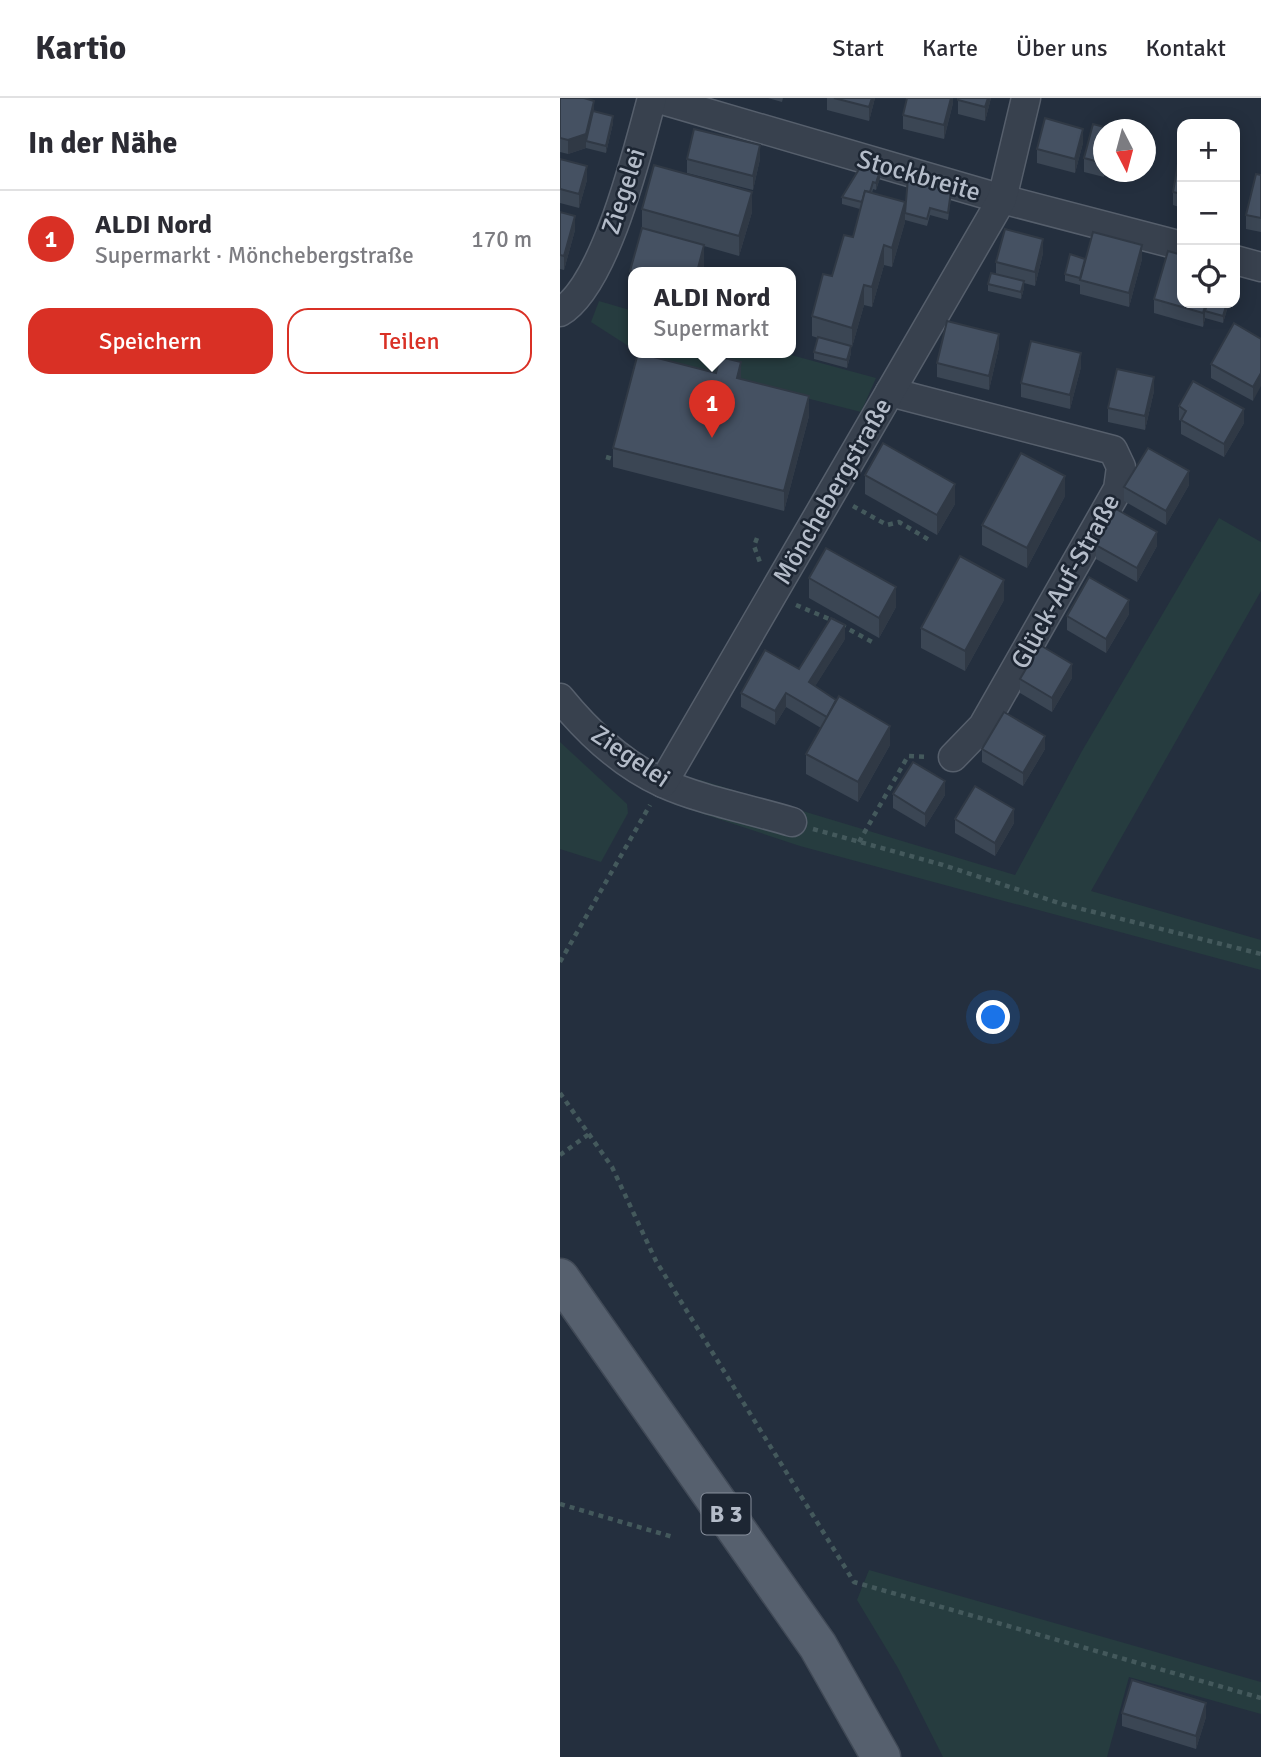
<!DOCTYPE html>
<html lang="de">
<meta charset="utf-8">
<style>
body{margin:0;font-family:Signika,sans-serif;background:#f2f2f3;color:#2b2b33}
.controls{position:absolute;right:21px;top:21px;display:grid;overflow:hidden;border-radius:14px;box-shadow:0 4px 18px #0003}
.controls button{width:63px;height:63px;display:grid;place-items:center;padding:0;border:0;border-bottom:2px solid #e1e1e2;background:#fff;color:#2b2b33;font:35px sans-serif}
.compass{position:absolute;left:533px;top:21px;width:63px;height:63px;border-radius:50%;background:#fff;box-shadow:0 4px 18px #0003;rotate:174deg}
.you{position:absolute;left:434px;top:920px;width:24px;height:24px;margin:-18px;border:5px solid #fff;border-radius:50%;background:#1a73e8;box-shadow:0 0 0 10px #1a73e833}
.badge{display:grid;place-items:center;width:46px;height:46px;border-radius:50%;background:#d93025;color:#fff;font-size:23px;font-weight:700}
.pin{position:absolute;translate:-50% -58px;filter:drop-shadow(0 2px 4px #0008)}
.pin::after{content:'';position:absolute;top:37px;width:24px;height:21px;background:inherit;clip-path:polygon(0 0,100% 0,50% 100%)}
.popup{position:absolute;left:68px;top:169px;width:168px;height:91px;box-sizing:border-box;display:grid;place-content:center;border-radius:14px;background:#fff;filter:drop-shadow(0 2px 5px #0005);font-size:23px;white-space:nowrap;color:#7c7c81}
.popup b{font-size:26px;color:#2b2b33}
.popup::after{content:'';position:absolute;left:50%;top:100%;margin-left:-14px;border:14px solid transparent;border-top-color:#fff}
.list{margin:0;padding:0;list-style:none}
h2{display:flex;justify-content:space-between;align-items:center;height:91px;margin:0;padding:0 28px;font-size:30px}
h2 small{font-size:23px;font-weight:400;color:#7c7c81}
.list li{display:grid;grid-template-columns:46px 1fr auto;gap:21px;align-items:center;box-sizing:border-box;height:98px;padding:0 28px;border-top:2px solid #e1e1e2}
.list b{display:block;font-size:26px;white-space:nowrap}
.list p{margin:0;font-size:23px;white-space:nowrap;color:#7c7c81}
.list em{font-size:23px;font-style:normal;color:#7c7c81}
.actions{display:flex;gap:14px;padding:21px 28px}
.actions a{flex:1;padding:16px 0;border:2px solid #d93025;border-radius:21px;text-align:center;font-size:24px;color:#d93025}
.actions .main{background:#d93025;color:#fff}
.icon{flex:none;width:38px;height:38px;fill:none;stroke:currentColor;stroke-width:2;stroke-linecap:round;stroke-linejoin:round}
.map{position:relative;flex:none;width:701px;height:1659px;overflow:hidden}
header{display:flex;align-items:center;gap:42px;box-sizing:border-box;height:98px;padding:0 35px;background:#fff;border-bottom:2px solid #e1e1e2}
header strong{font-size:33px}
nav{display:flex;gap:38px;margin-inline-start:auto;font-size:24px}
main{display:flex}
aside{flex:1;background:#fff}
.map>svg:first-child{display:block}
.green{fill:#263c3f}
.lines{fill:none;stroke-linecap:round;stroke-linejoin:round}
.minor-casing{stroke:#565f6c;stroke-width:31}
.primary-casing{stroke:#414a57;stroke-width:41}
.path{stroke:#44595c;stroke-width:4.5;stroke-dasharray:5 5;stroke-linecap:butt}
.minor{stroke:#38414e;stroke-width:28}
.primary{stroke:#56606e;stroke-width:38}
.wall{fill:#3b4654}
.shaded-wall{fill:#303945}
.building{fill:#455162;stroke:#303945;stroke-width:2}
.labels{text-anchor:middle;stroke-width:5;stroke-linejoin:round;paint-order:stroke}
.shield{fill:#1d2633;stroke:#878f9c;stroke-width:2}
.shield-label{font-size:24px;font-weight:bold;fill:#b4bcc9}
.street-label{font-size:26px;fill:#b4bcc9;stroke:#1d2633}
</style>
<header>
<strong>Kartio</strong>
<nav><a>Start</a><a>Karte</a><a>Über uns</a><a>Kontakt</a></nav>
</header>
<main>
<aside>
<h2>In der Nähe<small></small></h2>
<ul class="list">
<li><span class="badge">1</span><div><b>ALDI Nord</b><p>Supermarkt · Mönchebergstraße</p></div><em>170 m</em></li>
</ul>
<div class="actions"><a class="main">Speichern</a><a>Teilen</a></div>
</aside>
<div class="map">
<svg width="701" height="1659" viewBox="0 0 701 1659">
<rect width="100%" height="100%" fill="#242f3e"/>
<!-- green -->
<g class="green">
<polygon points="39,203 73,213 73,251 31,224"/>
<polygon points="79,254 220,254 316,280 301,314 89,260"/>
<polygon points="659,420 701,444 701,493 531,793 701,842 701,872 240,748 113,706 140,682 455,777 522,653"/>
<polygon points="0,644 67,706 68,715 41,764 0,751"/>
<polygon points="309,1472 701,1584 701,1616 569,1579 547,1659 383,1659 338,1570 297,1502"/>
</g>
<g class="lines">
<!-- minor casing -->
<g class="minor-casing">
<g id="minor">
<polyline points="96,0 442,101 622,148"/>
<polyline points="675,162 701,169"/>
<path d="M 0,214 C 46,187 78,51 92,0"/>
<polyline points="330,294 553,352 561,369 558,391 423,628 393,659"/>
<path d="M 0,600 C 27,633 63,667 103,685 C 140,702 193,712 232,724"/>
<polyline points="103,685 442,101 466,0"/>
</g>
</g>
<!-- primary casing -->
<g class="primary-casing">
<polyline id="primary" points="0,1180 258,1548 321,1659"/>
</g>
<!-- path -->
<g class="path">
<polyline points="46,359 56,362"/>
<polyline points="293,408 327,427 339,424 371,443"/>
<polyline points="197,440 194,448 201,467"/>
<polyline points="236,507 274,523"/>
<polyline points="281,527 314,545"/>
<polyline points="253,731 383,767 502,806 701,856"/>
<polyline points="299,744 348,658 367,659"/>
<polyline points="0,864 90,707"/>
<polyline points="0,995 52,1069 96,1163 294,1484 701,1600"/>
<polyline points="0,1057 29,1036"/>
<polyline points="0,1406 113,1439"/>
</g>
<!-- minor -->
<use href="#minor" class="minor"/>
<!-- primary -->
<use href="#primary" class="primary"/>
</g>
<!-- wall -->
<g class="wall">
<polygon points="0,0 34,13 53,25 46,55 26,50 8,56 0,54"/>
<polygon points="208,0 223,0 222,4"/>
<polygon points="267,0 315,0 309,23 267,12"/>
<polygon points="393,0 393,5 384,41 343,31 343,17"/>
<polygon points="398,0 431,0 425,23 398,16"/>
<polygon points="543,32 543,74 545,74 544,79 524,74 524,60"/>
<polygon points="523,45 515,75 477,65 477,51"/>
<polygon points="0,61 27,82 19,110 0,105"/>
<polygon points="127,61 200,61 193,92 127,75"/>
<polygon points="622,61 622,110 613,107 613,94"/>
<polygon points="701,77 701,134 686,131 686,117"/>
<polygon points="320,80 316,92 313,91 312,95 345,124 332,169 324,167 312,209 304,207 292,249 291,249 291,255 287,270 254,261 254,254 258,240 252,238 252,218 293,139 300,111 282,106 282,99"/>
<polygon points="391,100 388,122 370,117 367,128 345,122 345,115"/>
<polygon points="82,111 192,114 179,158 144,148 144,167 142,174 73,174 73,194 70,193 70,173 82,131"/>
<polygon points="0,114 15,132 4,172 0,171"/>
<polygon points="483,155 475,188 464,185 464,190 461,201 428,193 428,186 436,176 436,164"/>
<polygon points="525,161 582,161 569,209 520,196 520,187 505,183 505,176"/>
<polygon points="594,201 622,205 669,205 663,225 645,220 643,229 594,215"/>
<polygon points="701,241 693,303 651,280 651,266"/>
<polygon points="439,249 429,292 377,279 377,265"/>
<polygon points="521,269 510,311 461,299 461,285"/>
<polygon points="156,275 181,281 249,318 224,413 53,369 53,350"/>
<polygon points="594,293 585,332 548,324 548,310"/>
<polygon points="619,308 684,325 664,359 621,336 621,323 619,322"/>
<polygon points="305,377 395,406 377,437 305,396"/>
<polygon points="629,387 606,427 564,403 564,389"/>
<polygon points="505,398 467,470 422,447 422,427"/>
<polygon points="536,447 597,448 577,484 536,461"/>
<polygon points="249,480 336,509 319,540 249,500"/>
<polygon points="444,502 405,573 361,550 361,530"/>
<polygon points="569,516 546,555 507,532 507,518"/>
<polygon points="285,541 255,588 330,647 298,704 246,676 246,656 261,630 226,609 215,627 181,609 181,595 239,571"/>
<polygon points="512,580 492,614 460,595 460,581"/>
<polygon points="422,651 485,651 463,688 422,664"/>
<polygon points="333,696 385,697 365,729 333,710"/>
<polygon points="395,721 454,725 435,758 395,735"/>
<polygon points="562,1615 646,1619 636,1651 562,1628"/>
</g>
<!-- shaded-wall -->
<g class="shaded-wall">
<polygon points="312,0 315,0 309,23 309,9"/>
<polygon points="391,0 393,0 393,5 384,41 384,27"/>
<polygon points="428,0 431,0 425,23 425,9"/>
<polygon points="34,3 34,17 26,43 26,50 8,56 8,42"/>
<polygon points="53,18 53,25 46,55 46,48"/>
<polygon points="523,31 523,45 515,75 515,61"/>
<polygon points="200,47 200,61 193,92 193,78"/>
<polygon points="27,68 27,82 19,110 19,96"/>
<polygon points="320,73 320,80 316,92 316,85"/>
<polygon points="192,94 192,114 179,158 179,138"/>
<polygon points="345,104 345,124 332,169 332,150"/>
<polygon points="15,118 15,132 4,172 4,158"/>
<polygon points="483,141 483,155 475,188 475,174"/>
<polygon points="144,147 144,167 142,174 137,174"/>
<polygon points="324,147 324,167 312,209 312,189"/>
<polygon points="582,147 582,161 569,209 569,195"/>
<polygon points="464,183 464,190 461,201 461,194"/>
<polygon points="304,187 304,207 292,249 292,230"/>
<polygon points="646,205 650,205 645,213 645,220 643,229 643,215"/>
<polygon points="667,205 669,205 663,225 663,218"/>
<polygon points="439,236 439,249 429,292 429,278"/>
<polygon points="291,248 291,255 287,270 287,262"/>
<polygon points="521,255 521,269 510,311 510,297"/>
<polygon points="181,264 181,284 177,280"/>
<polygon points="701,275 701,288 693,303 693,289"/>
<polygon points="594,279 594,293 585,332 585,318"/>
<polygon points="249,298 249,318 224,413 224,393"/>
<polygon points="684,311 684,325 664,359 664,346"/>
<polygon points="629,373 629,387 606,427 606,413"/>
<polygon points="505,378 505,398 467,470 467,450"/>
<polygon points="395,386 395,406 377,437 377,417"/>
<polygon points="597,434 597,448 577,484 577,470"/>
<polygon points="444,482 444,502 405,573 405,553"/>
<polygon points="336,489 336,509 319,540 319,520"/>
<polygon points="569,502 569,516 546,555 546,541"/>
<polygon points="285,527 285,541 249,598 249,584"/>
<polygon points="512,566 512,580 492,614 492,600"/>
<polygon points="226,595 226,609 215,627 215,613"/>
<polygon points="330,628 330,647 298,704 298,684"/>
<polygon points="485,638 485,651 463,688 463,675"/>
<polygon points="385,683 385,697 365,729 365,716"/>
<polygon points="454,711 454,725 435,758 435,745"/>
<polygon points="646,1605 646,1619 636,1651 636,1638"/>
</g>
<!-- building -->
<g class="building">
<polygon points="0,0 24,0 34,3 26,36 8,42 0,40"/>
<polygon points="274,0 312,0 309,9"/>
<polygon points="347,0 391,0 384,27 343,17"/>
<polygon points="398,0 428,0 425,9 398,2"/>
<polygon points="33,13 53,18 46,48 26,43"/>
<polygon points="485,20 523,31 515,61 477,51"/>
<polygon points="533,26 552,31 543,32 543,65 524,60"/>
<polygon points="134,31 200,47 193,78 127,61"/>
<polygon points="619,60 622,61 622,96 613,94"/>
<polygon points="0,61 27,68 19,96 0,91"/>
<polygon points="94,67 192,94 179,138 82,111"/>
<polygon points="301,68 320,73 316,85 313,84 310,94 305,93 302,104 282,99"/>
<polygon points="696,76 701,77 701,120 686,117"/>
<polygon points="348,80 391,93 388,115 370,110 367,121 345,115"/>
<polygon points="305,93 345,104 332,150 324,147 312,189 304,187 292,230 252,218 263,176 272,178 284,137 293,139"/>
<polygon points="0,114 15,118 4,158 0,157"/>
<polygon points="82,130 144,147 137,174 70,173"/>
<polygon points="445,131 483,141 475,174 436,164"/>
<polygon points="533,134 582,147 569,195 520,182"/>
<polygon points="608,153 622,157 622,205 646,205 643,215 594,201"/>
<polygon points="510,156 525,161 520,180 505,176"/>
<polygon points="431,175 464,183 461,194 428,186"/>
<polygon points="648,205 667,205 663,218 645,213"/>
<polygon points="387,223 439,236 429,278 377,265"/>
<polygon points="674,225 701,241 701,275 693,289 651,266"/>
<polygon points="258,239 291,248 287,262 254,254"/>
<polygon points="471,243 521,255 510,297 461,285"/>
<polygon points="78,255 156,275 160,259 181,264 177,280 249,298 224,393 53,350"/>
<polygon points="557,271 594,279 585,318 548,310"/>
<polygon points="633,283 684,311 664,346 621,322 626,313 619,308"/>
<polygon points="323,345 395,386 377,417 305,377"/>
<polygon points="588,350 629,373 606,413 564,389"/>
<polygon points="461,355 505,378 467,450 422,427"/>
<polygon points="556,411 597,434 577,470 536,447"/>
<polygon points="266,450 336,489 319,520 249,480"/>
<polygon points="400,458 444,482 405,553 361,530"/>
<polygon points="529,479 569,502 546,541 507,518"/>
<polygon points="271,520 285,527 249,584 276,602 267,619 226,595 215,613 181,595 205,552 239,571"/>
<polygon points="480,547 512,566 492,600 460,581"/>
<polygon points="279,598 330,628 298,684 246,656"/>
<polygon points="444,614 485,638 463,675 422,651"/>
<polygon points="353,664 385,683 365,716 333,696"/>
<polygon points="415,688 454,711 435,745 395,721"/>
<polygon points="572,1582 646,1605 636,1638 562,1615"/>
</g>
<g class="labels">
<!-- shield labels -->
<rect class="shield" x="141.5" y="1395.5" width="49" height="41" rx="5"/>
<g class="shield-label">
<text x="166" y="1424">B 3</text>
</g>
<!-- street labels -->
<g class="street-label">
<text transform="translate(359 77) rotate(16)" y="9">Stockbreite</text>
<text transform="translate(63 93) rotate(-72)" y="9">Ziegelei</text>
<text transform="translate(272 393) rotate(-60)" y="9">Mönchebergstraße</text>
<text transform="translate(505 483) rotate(-61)" y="9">Glück-Auf-Straße</text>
<text transform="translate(71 658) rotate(34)" y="9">Ziegelei</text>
</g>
</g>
</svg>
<div class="controls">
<button>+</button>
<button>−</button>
<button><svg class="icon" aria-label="locate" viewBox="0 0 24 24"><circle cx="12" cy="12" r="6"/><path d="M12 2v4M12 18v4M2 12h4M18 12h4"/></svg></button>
</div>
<svg class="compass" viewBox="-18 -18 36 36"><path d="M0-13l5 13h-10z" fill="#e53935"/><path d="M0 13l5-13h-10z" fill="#7c7c81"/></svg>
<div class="you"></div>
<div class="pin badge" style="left:152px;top:340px">1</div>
<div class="popup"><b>ALDI Nord</b>Supermarkt</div>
</div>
</main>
